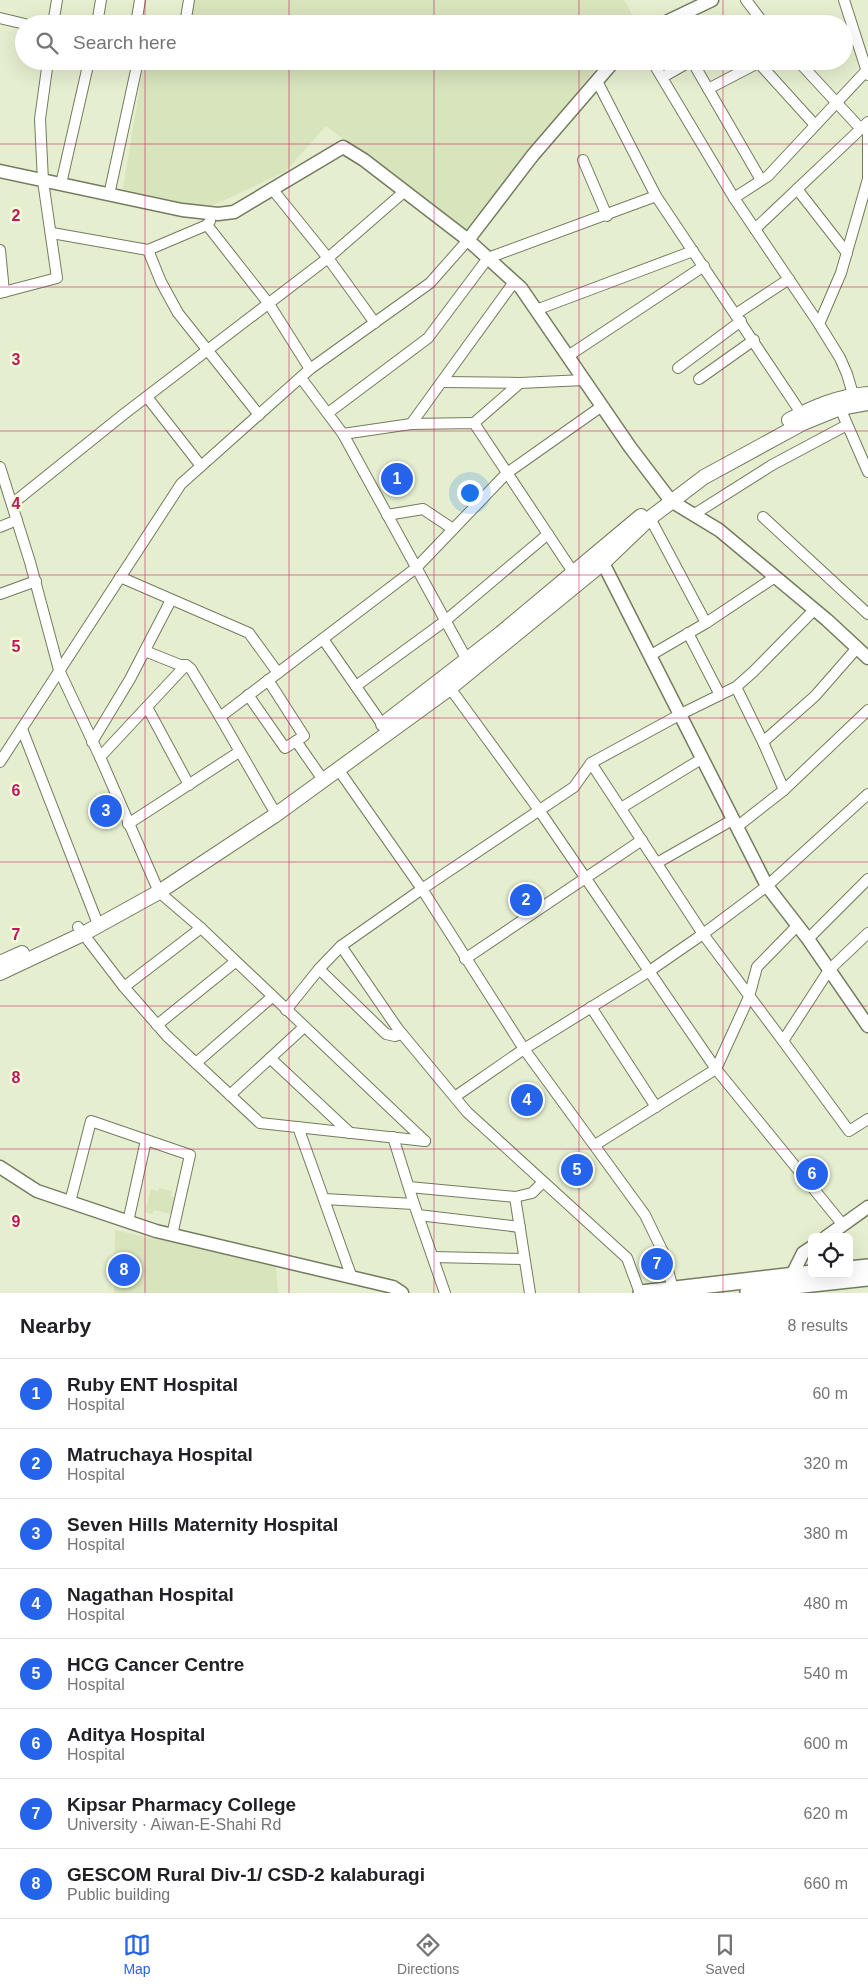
<!DOCTYPE html>
<meta charset="utf-8">
<style>
body{margin:0;font-family:Arial,sans-serif;background:#f6f6f6;color:#202124}
.controls{position:absolute;right:15px;bottom:15px;display:grid;overflow:hidden;border-radius:8px;box-shadow:0 5px 20px #0002}
.controls button{width:45px;height:45px;display:grid;place-items:center;padding:0;border:0;border-bottom:1px solid #e0e0e0;background:#fff;color:#202124;font:25px sans-serif}
.you{position:absolute;left:469px;top:492px;width:18px;height:18px;margin:-12px;border:4px solid #fff;border-radius:50%;background:#1a73e8;box-shadow:0 0 0 8px #1a73e833}
.badge{display:grid;place-items:center;width:32px;height:32px;border-radius:50%;background:#2563eb;color:#fff;font-size:16px;font-weight:700}
.pin{position:absolute;translate:-50% -50%;border:2px solid #fff;box-shadow:0 1px 5px #0006}
.list{margin:0;padding:0;list-style:none}
h2{display:flex;justify-content:space-between;align-items:center;height:65px;margin:0;padding:0 20px;font-size:21px}
h2 small{font-size:16px;font-weight:400;color:#757577}
.list li{display:grid;grid-template-columns:32px 1fr auto;gap:15px;align-items:center;box-sizing:border-box;height:70px;padding:0 20px;border-top:1px solid #e0e0e0}
.list b{display:block;font-size:19px;white-space:nowrap}
.list p{margin:0;font-size:16px;white-space:nowrap;color:#757577}
.list em{font-size:16px;font-style:normal;color:#757577}
.icon{flex:none;width:28px;height:28px;fill:none;stroke:currentColor;stroke-width:2;stroke-linecap:round;stroke-linejoin:round}
.map{position:relative;flex:none;width:868px;height:1293px;overflow:hidden}
.search{position:absolute;background:#fff;box-shadow:0 5px 20px #0002;left:15px;right:15px;top:15px;height:55px;display:flex;align-items:center;gap:12px;box-sizing:border-box;padding:0 18px;border-radius:28px;color:#757577;font-size:19px}
.sheet{height:625px;background:#fff}
nav{display:flex;justify-content:space-around;align-items:center;box-sizing:border-box;height:70px;border-top:1px solid #e0e0e0;background:#fff;font-size:14px;color:#757577}
nav a{display:grid;justify-items:center;gap:2px}
nav .on{color:#2563eb}
.map>svg:first-child{display:block}
.built{fill:#d7e4bc}
.lines{fill:none;stroke-linecap:round;stroke-linejoin:round}
.minor-casing{stroke:#737c5f;stroke-width:12}
.tertiary-casing{stroke:#737c5f;stroke-width:15}
.secondary-casing{stroke:#737c5f;stroke-width:16}
.primary-casing{stroke:#737c5f;stroke-width:18}
.minor{stroke:#fff;stroke-width:10}
.tertiary{stroke:#fff;stroke-width:12}
.secondary{stroke:#fff;stroke-width:14}
.primary{stroke:#fff;stroke-width:15}
.grid{fill:none;stroke:#c2185b;stroke-width:1;stroke-opacity:0.55}
.grid-label{font-size:16px;text-anchor:middle;font-weight:bold;fill:#c2185b;stroke:#f2fddc;stroke-width:5;stroke-linejoin:round;paint-order:stroke}
</style>
<div class="map">
<svg width="868" height="1293" viewBox="0 0 868 1293">
<rect width="100%" height="100%" fill="#e5efcf"/>
<!-- built -->
<g class="built">
<polygon points="195,0 624,0 633,16 640,23 189,24"/>
<polygon points="144,61 603,61 592,73 467,233 326,126 285,172 207,208 123,189"/>
<polygon points="159,1188 172,1191 171,1196 176,1197 171,1214 154,1210 152,1214 145,1212 151,1189 158,1191"/>
<polygon points="115,1230 276,1266 278,1293 114,1293"/>
</g>
<g class="lines">
<!-- minor casing -->
<g class="minor-casing">
<g id="minor">
<polyline points="746,0 764,24"/>
<polyline points="844,0 868,75"/>
<polyline points="0,18 25,24"/>
<polyline points="53,24 57,0"/>
<polyline points="97,24 101,0"/>
<polyline points="136,24 140,0"/>
<polyline points="185,24 189,0"/>
<polyline points="652,61 734,198 819,324 840,358 847,374 855,401"/>
<polyline points="692,61 761,180"/>
<polyline points="757,61 815,125"/>
<polyline points="798,61 861,129"/>
<polyline points="663,77 691,61"/>
<polyline points="597,81 656,196"/>
<polyline points="708,89 758,63"/>
<polyline points="583,160 607,216"/>
<polyline points="61,184 89,61"/>
<polyline points="797,189 847,253"/>
<polyline points="273,190 328,258 375,323"/>
<polyline points="109,195 138,61"/>
<polyline points="734,198 768,176 866,71"/>
<polyline points="207,225 269,304 310,369"/>
<polyline points="755,229 868,122"/>
<polyline points="52,233 148,250 207,225 210,221"/>
<polyline points="0,250 4,292"/>
<polyline points="148,250 161,282 178,313 259,415"/>
<polyline points="514,282 411,424 474,423 573,572"/>
<polyline points="0,293 57,278 43,181 40,119 48,61"/>
<polyline points="536,310 693,251"/>
<polyline points="736,314 789,279"/>
<polyline points="819,324 841,273 868,179 868,132"/>
<polyline points="568,356 704,266"/>
<polyline points="678,368 741,321"/>
<polyline points="301,378 343,434 467,660"/>
<polyline points="699,379 754,340"/>
<polyline points="443,382 520,383 584,380"/>
<polyline points="147,397 201,466"/>
<polyline points="840,408 868,472"/>
<polyline points="328,413 428,338 488,258 656,196 801,413"/>
<polyline points="474,423 520,383"/>
<polyline points="343,434 411,424"/>
<polyline points="0,467 30,562 59,670 100,757 159,892 201,928 425,1141"/>
<polyline points="12,504 124,414 328,258 405,191"/>
<polyline points="387,515 423,509 453,529"/>
<polyline points="693,515 772,465 847,425"/>
<polyline points="763,517 868,614"/>
<polyline points="650,518 706,623"/>
<polyline points="0,527 17,520"/>
<polyline points="120,577 249,633 278,673"/>
<polyline points="0,594 36,581"/>
<polyline points="688,633 720,695"/>
<polyline points="323,639 382,724"/>
<polyline points="145,651 180,665 186,665"/>
<polyline points="651,655 706,623 775,577"/>
<polyline points="356,686 445,621 548,534"/>
<polyline points="736,687 763,742 784,790"/>
<polyline points="450,688 539,810 716,1069 843,1225"/>
<polyline points="248,695 285,748 304,736 268,680"/>
<polyline points="147,707 189,785"/>
<polyline points="22,729 96,919"/>
<polyline points="296,741 319,774"/>
<polyline points="92,742 130,679 171,600"/>
<polyline points="763,742 815,696 857,648"/>
<polyline points="100,757 186,665 191,669 220,717"/>
<polyline points="0,762 181,484 310,369 430,283 468,240"/>
<polyline points="591,763 703,934 783,1041"/>
<polyline points="338,769 422,889 524,1049 645,1215 663,1252 673,1289"/>
<polyline points="621,808 703,758"/>
<polyline points="276,814 220,717 416,568 507,473 602,406"/>
<polyline points="128,824 239,752"/>
<polyline points="738,826 784,790 868,710"/>
<polyline points="657,863 734,819"/>
<polyline points="78,927 124,987 167,1036 260,1123 425,1141"/>
<polyline points="868,933 829,970 783,1041 849,1131 868,1119"/>
<polyline points="808,939 868,879"/>
<polyline points="341,946 398,1029 467,1112 627,1258 640,1293"/>
<polyline points="465,959 642,840"/>
<polyline points="319,969 386,1034 395,1036 402,1034"/>
<polyline points="124,987 201,928"/>
<polyline points="591,1007 656,1107"/>
<polyline points="286,1010 319,969 341,946 422,889 574,787 591,763 681,714 736,687 753,672 814,610"/>
<polyline points="157,1025 235,962"/>
<polyline points="270,1058 350,1133"/>
<polyline points="196,1063 272,997"/>
<polyline points="230,1095 304,1027"/>
<polyline points="456,1096 524,1049 648,972 703,934 767,886 868,794"/>
<polyline points="298,1127 352,1278"/>
<polyline points="393,1137 414,1204"/>
<polyline points="595,1145 716,1069 749,997 757,967 798,925"/>
<polyline points="409,1187 515,1197 532,1193 543,1182"/>
<polyline points="515,1197 530,1293"/>
<polyline points="324,1199 414,1204 445,1293"/>
<polyline points="70,1202 91,1121 190,1155 172,1235"/>
<polyline points="418,1215 520,1227"/>
<polyline points="128,1222 146,1140"/>
<polyline points="433,1257 524,1259"/>
</g>
</g>
<!-- tertiary casing -->
<g class="tertiary-casing">
<g id="tertiary">
<polyline points="662,24 712,0"/>
<polyline points="0,171 182,210 218,214 234,212 343,147 364,160 468,240 521,288 630,447 671,501 719,530 827,620 868,658"/>
<polyline points="468,240 533,155 614,61"/>
<polyline points="603,563 767,886 808,939 868,1026"/>
<polyline points="0,1167 37,1191 156,1231 393,1287 402,1293"/>
<polyline points="826,1237 868,1207"/>
<polyline points="792,1275 803,1253 812,1247"/>
</g>
</g>
<!-- secondary casing -->
<g class="secondary-casing">
<g id="secondary">
<path d="M 789,420 C 814,407 839,396 868,394"/>
<polyline points="383,724 501,633 641,516"/>
<polyline points="0,963 22,953"/>
<polyline points="0,973 83,934 159,892 274,816 450,688 603,563 650,518 704,477 803,423 840,408 868,403"/>
</g>
</g>
<!-- primary casing -->
<g class="primary-casing">
<g id="primary">
<polyline points="849,1269 868,1267"/>
<polyline points="748,1291 868,1278"/>
<polyline points="641,1293 812,1273"/>
</g>
</g>
<!-- minor -->
<use href="#minor" class="minor"/>
<!-- tertiary -->
<use href="#tertiary" class="tertiary"/>
<!-- secondary -->
<use href="#secondary" class="secondary"/>
<!-- primary -->
<use href="#primary" class="primary"/>
</g>
<!-- grid -->
<path class="grid" d="M 145,0 L 145,24M 289,0 L 289,24M 434,0 L 434,24M 579,0 L 579,24M 723,0 L 723,24M 145,61 L 145,1293M 289,61 L 289,1293M 434,61 L 434,1293M 579,61 L 579,1293M 723,61 L 723,1293M 0,144 L 868,144M 0,287 L 868,287M 0,431 L 868,431M 0,575 L 868,575M 0,718 L 868,718M 0,862 L 868,862M 0,1006 L 868,1006M 0,1149 L 868,1149"/>
<g class="grid-label">
<text x="16" y="221">2</text>
<text x="16" y="365">3</text>
<text x="16" y="509">4</text>
<text x="16" y="652">5</text>
<text x="16" y="796">6</text>
<text x="16" y="940">7</text>
<text x="16" y="1083">8</text>
<text x="16" y="1227">9</text>
</g>
</svg>
<div class="controls">
<button><svg class="icon" aria-label="locate" viewBox="0 0 24 24"><circle cx="12" cy="12" r="6"/><path d="M12 2v4M12 18v4M2 12h4M18 12h4"/></svg></button>
</div>
<div class="you"></div>
<div class="pin badge" style="left:397px;top:479px">1</div>
<div class="pin badge" style="left:526px;top:900px">2</div>
<div class="pin badge" style="left:106px;top:811px">3</div>
<div class="pin badge" style="left:527px;top:1100px">4</div>
<div class="pin badge" style="left:577px;top:1170px">5</div>
<div class="pin badge" style="left:812px;top:1174px">6</div>
<div class="pin badge" style="left:657px;top:1264px">7</div>
<div class="pin badge" style="left:124px;top:1270px">8</div>
<div class="search"><svg class="icon" aria-label="search" viewBox="0 0 24 24"><circle cx="10" cy="10" r="6"/><path d="M15 15l6 6"/></svg>Search here</div>
</div>
<section class="sheet">
<h2>Nearby<small>8 results</small></h2>
<ul class="list">
<li><span class="badge">1</span><div><b>Ruby ENT Hospital</b><p>Hospital</p></div><em>60 m</em></li>
<li><span class="badge">2</span><div><b>Matruchaya Hospital</b><p>Hospital</p></div><em>320 m</em></li>
<li><span class="badge">3</span><div><b>Seven Hills Maternity Hospital</b><p>Hospital</p></div><em>380 m</em></li>
<li><span class="badge">4</span><div><b>Nagathan Hospital</b><p>Hospital</p></div><em>480 m</em></li>
<li><span class="badge">5</span><div><b>HCG Cancer Centre</b><p>Hospital</p></div><em>540 m</em></li>
<li><span class="badge">6</span><div><b>Aditya Hospital</b><p>Hospital</p></div><em>600 m</em></li>
<li><span class="badge">7</span><div><b>Kipsar Pharmacy College</b><p>University · Aiwan-E-Shahi Rd</p></div><em>620 m</em></li>
<li><span class="badge">8</span><div><b>GESCOM Rural Div-1/ CSD-2 kalaburagi</b><p>Public building</p></div><em>660 m</em></li>
</ul>
</section>
<nav>
<a class="on"><svg class="icon" aria-label="map" viewBox="0 0 24 24"><path d="M3 6l6-2 6 2 6-2v14l-6 2-6-2-6 2zM9 4v14M15 6v14"/></svg>Map</a>
<a><svg class="icon" aria-label="directions" viewBox="0 0 24 24"><path d="M12 3l9 9-9 9-9-9zM9 14v-3h6M13 9l2 2-2 2"/></svg>Directions</a>
<a><svg class="icon" aria-label="saved" viewBox="0 0 24 24"><path d="M7 4h10v16l-5-4-5 4z"/></svg>Saved</a>
</nav>
